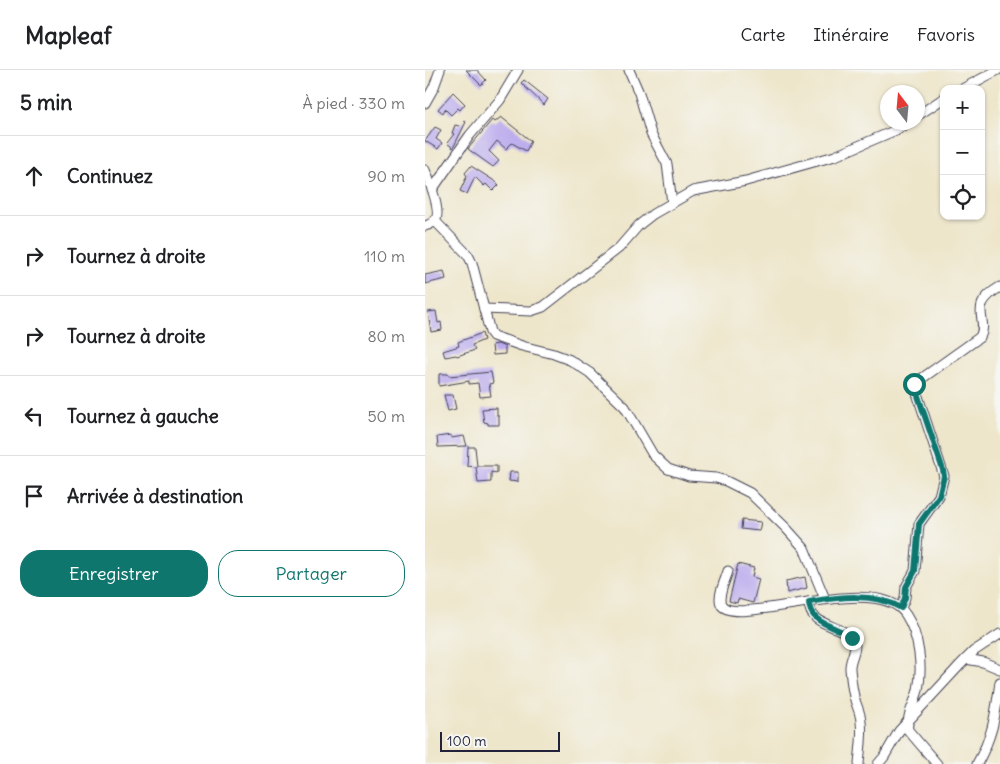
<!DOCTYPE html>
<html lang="fr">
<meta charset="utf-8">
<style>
body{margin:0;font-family:Delius,sans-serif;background:#f6f6f6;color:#202124}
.controls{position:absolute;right:15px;top:15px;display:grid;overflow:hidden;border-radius:10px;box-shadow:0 1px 4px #0004}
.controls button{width:45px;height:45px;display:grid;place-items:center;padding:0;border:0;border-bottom:1px solid #e0e0e0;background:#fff;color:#202124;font:25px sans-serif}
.compass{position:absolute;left:455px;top:15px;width:45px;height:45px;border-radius:50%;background:#fff;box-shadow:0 1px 4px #0004;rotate:344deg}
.scale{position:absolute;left:15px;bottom:12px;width:120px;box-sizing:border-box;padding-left:5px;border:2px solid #22223b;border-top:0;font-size:14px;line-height:18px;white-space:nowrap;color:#22223b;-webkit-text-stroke:4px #f6f6f2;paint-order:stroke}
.stop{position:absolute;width:15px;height:15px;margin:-11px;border:4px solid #0f766e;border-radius:50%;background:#fff}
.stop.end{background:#0f766e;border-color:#fff;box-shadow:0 1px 5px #0008}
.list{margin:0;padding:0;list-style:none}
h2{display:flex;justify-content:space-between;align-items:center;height:65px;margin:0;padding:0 20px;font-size:21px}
h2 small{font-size:16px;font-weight:400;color:#757577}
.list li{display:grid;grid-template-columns:32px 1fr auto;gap:15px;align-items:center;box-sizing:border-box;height:80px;padding:0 20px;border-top:1px solid #e0e0e0}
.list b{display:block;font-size:19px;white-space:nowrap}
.list em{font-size:16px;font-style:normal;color:#757577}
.actions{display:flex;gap:10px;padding:15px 20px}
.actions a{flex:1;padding:11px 0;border:1px solid #0f766e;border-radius:20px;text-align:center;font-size:18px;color:#0f766e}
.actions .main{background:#0f766e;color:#fff}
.icon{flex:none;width:28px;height:28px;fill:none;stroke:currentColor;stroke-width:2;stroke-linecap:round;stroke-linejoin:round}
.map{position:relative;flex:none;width:575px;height:694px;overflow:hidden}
header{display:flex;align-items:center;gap:30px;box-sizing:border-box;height:70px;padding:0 25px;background:#fff;border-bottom:1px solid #e0e0e0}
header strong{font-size:24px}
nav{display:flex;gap:28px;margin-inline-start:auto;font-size:18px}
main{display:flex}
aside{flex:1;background:#fff}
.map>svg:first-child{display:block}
.building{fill:#baaaed}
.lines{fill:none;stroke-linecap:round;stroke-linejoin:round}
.street-casing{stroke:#413f51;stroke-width:11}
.street{stroke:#fff;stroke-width:9}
.route{stroke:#0f766e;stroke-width:6}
</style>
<header>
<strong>Mapleaf</strong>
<nav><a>Carte</a><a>Itinéraire</a><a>Favoris</a></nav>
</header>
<main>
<aside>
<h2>5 min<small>À pied · 330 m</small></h2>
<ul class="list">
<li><svg class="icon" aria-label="ahead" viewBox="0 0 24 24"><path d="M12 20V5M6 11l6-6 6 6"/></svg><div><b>Continuez</b></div><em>90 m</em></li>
<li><svg class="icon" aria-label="right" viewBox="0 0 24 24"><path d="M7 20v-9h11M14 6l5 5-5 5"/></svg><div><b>Tournez à droite</b></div><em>110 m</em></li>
<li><svg class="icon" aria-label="right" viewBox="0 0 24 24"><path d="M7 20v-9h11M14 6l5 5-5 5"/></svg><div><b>Tournez à droite</b></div><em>80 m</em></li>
<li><svg class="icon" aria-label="left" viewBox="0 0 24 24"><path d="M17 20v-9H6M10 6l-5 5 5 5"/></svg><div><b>Tournez à gauche</b></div><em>50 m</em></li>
<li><svg class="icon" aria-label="arrive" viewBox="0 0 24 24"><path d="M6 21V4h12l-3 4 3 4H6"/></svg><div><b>Arrivée à destination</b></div></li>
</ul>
<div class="actions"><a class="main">Enregistrer</a><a>Partager</a></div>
</aside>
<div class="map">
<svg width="575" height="694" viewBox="0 0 575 694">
<rect width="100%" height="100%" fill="#f6f6f2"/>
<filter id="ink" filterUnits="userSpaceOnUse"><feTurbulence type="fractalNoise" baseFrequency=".02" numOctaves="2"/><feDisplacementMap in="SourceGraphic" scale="10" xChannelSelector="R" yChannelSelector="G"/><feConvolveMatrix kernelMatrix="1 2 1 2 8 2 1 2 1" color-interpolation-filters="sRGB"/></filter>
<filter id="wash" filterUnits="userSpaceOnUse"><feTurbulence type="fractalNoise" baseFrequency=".0096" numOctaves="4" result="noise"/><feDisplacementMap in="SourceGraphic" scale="20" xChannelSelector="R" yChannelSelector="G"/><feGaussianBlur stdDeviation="1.12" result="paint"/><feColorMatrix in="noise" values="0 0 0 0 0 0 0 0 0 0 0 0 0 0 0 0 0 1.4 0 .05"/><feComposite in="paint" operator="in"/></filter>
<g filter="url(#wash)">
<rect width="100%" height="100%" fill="#eee6cb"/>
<g id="blocks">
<!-- building -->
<g class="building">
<polygon points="41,0 52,0 61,10 56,15"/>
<polygon points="99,10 123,29 119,35 96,13"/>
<polygon points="28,22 40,34 35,40 33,38 26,45 20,39 18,43 13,39"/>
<polygon points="76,47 106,71 101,81 87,73 81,79 72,71 64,81 74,91 68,97 43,79 67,50 70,52"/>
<polygon points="39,51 41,52 28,78 22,73 29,64 27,63 30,55 34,56"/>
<polygon points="10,57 16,60 11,69 17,73 13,79 0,71"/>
<polygon points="46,96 71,112 74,115 68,121 61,114 59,116 50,107 42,124 35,121 42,106 40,103"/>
<polygon points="19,201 21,209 0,214 0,205"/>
<polygon points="11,241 13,253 16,252 17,260 6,262 3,242"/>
<polygon points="57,263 59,270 47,275 50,280 32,286 31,285 20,287 18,281 34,276 33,272"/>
<polygon points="73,274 80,277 80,284 68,285 67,275"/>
<polygon points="66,302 68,313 64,314 66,326 55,327 53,313 44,314 44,311 14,316 14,304 23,304 24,306"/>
<polygon points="19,325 28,325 31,339 23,341"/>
<polygon points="72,338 72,346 74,346 74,355 63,355 63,353 59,352 57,339"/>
<polygon points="26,365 26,368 39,366 42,376 13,377 12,367"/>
<polygon points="43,377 50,377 52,396 72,396 72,403 66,402 66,412 53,413 51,397 42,396"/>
<polygon points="85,402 93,402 93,412 84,411"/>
<polygon points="317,450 336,452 334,461 316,459"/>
<polygon points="313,494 329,498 327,507 334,509 328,533 313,529 312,533 304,531"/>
<polygon points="380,507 382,518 362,523 361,511"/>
</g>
</g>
</g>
<g filter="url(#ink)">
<use href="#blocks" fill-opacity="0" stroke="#413f51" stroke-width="1"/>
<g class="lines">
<!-- street casing -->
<g class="street-casing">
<g id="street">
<polyline points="204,0 214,23 226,64 242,94 247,133"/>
<polyline points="537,19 573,0"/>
<polyline points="0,33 9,17 15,0"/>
<polyline points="492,46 519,28"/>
<path d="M 0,100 C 4,110 16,140 11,149 C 8,153 4,155 0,156"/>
<polyline points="7,120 45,65 75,30 93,0"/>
<polyline points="10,151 43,185 47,193 65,262 68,266 97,276 129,284 145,290 165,303 200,337 228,385 243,399 264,406 291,408 301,411 325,423 361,458 379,478 400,529"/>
<polyline points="59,239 106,241 118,237 194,178 214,155 228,144 268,121 321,111 410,86 471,60 484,52"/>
<path d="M 303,501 C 301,509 292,526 296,534 C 307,560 453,499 481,545 C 494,565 498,597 493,620 C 490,633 481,646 483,660 L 512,694"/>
<path d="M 384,532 C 384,558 417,553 428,570 C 434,578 424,589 425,599 C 426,609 427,620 430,630 C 432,637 436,644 436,652 C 438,665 435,680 434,694"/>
<path d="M 476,538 L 480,528 L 481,517 L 490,501 L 494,454 L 514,426 L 519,406 L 489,314 L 555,267 C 565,249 541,237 575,217"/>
<polyline points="541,589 558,592 575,599"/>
<polyline points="453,694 459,687 474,661 535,595 549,581 575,564"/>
<path d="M 552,694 C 569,663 570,646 575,612"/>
</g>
</g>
<!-- street -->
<use href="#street" class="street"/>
</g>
</g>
<g class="lines" filter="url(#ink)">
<!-- route -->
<path class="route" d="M 427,568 C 414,556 384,555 384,532 C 413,527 449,522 476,538 L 480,528 L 481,517 L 490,501 L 494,454 L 514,426 L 519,406 L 518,400 L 489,314"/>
</g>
</svg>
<div class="controls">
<button>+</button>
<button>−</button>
<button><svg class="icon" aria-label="locate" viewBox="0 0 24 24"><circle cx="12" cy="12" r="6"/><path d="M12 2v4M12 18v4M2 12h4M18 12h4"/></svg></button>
</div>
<svg class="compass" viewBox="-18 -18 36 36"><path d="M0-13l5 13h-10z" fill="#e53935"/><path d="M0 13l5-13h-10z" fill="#757577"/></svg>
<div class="scale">100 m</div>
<div class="stop" style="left:489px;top:314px"></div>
<div class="stop end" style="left:427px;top:568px"></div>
</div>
</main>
